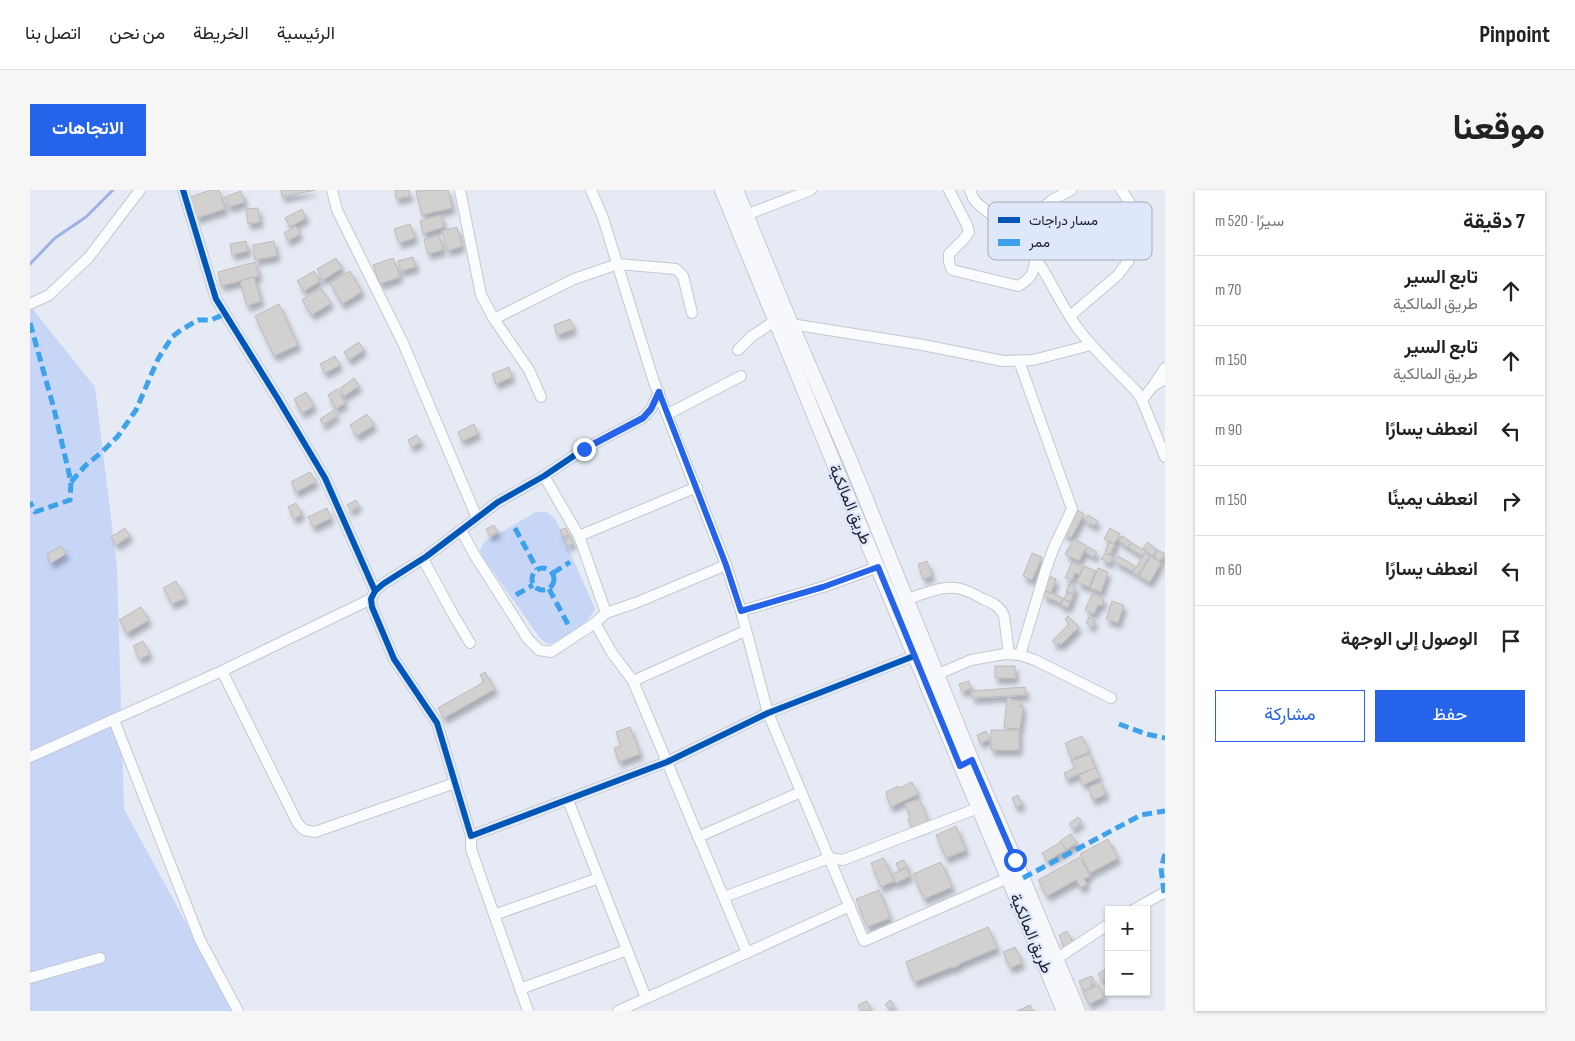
<!DOCTYPE html>
<html lang="ar">
<meta charset="utf-8">
<style>
body{margin:0;font-family:"Sofia Sans Condensed",Vazirmatn,sans-serif;background:#f6f6f6;color:#222;direction:rtl}
.controls{position:absolute;right:15px;bottom:15px;display:grid;overflow:hidden;border-radius:0px;box-shadow:0 1px 4px #0004}
.controls button{width:45px;height:45px;display:grid;place-items:center;padding:0;border:0;border-bottom:1px solid #e0e0e0;background:#fff;color:#222;font:25px sans-serif}
.stop{position:absolute;width:15px;height:15px;margin:-11px;border:4px solid #2563eb;border-radius:50%;background:#fff}
.stop.end{background:#2563eb;border-color:#fff;box-shadow:0 1px 5px #0008}
.list{margin:0;padding:0;list-style:none}
h2{display:flex;justify-content:space-between;align-items:center;height:65px;margin:0;padding:0 20px;font-size:21px}
h2 small{font-size:16px;font-weight:400;color:#767676}
.list li{display:grid;grid-template-columns:32px 1fr auto;gap:15px;align-items:center;box-sizing:border-box;height:70px;padding:0 20px;border-top:1px solid #e0e0e0}
.list b{display:block;font-size:19px;white-space:nowrap}
.list p{margin:0;font-size:16px;white-space:nowrap;color:#767676}
.list em{font-size:16px;font-style:normal;color:#767676}
.actions{display:flex;gap:10px;padding:15px 20px}
.actions a{flex:1;padding:11px 0;border:1px solid #2563eb;border-radius:0px;text-align:center;font-size:18px;color:#2563eb}
.actions .main{background:#2563eb;color:#fff}
.icon{flex:none;width:28px;height:28px;fill:none;stroke:currentColor;stroke-width:2;stroke-linecap:round;stroke-linejoin:round}
.map{position:relative;flex:none;width:1135px;height:821px;overflow:hidden;direction:ltr;border-radius:0px}
header{display:flex;align-items:center;gap:30px;box-sizing:border-box;height:70px;padding:0 25px;background:#fff;border-bottom:1px solid #e0e0e0}
header strong{font-size:24px}
nav{display:flex;gap:28px;margin-inline-start:auto;font-size:18px}
.intro{display:flex;align-items:center;justify-content:space-between;box-sizing:border-box;height:120px;padding:0 30px}
h1{margin:0;font-size:35px}
.button{padding:12px 22px;border-radius:0px;background:#2563eb;color:#fff;font-size:18px;font-weight:700}
main{display:flex;gap:30px;padding:0 30px}
aside{flex:1;background:#fff;border-radius:0px;box-shadow:0 1px 4px #0004}
.map>svg:first-child{display:block}
.green{fill:#c7d6f7}
.lines{fill:none;stroke-linecap:round;stroke-linejoin:round}
.stream{stroke:#9eb3e2;stroke-width:3}
.building{fill:#d3d0d0;stroke:#bdbbbb;filter:url(#shadow)}
.minor-casing{stroke:#c3c8d2;stroke-width:12}
.secondary-casing{stroke:#c3c8d2;stroke-width:16}
.minor{stroke:#fbfcfd;stroke-width:10}
.secondary{stroke:#f7f8fb;stroke-width:14}
.quiet{stroke:#3da2eb;stroke-width:5;stroke-dasharray:10 5;stroke-linecap:butt}
.cycleway-casing{stroke:#dfe7fa;stroke-width:9}
.cycleway{stroke:#0057b8;stroke-width:6}
.route{stroke:#2563eb;stroke-width:6}
.labels{text-anchor:middle;stroke-width:4.5;stroke-linejoin:round;paint-order:stroke}
.street-label{font-size:16px;fill:#1a1f2a;stroke:#dfe7fa}
.key{fill:#dfe7fa;stroke:#a4abbc;stroke-width:1}
.key-label{font-size:14px;fill:#1a1f2a}
</style>
<header>
<strong>Pinpoint</strong>
<nav><a>الرئيسية</a><a>الخريطة</a><a>من نحن</a><a>اتصل بنا</a></nav>
</header>
<div class="intro"><h1>موقعنا</h1><a class="button">الاتجاهات</a></div>
<main>
<aside>
<h2>7 دقيقة<small>سيرًا · 520 m</small></h2>
<ul class="list">
<li><svg class="icon" aria-label="ahead" viewBox="0 0 24 24"><path d="M12 20V5M6 11l6-6 6 6"/></svg><div><b>تابع السير</b><p>طريق المالكية</p></div><em>70 m</em></li>
<li><svg class="icon" aria-label="ahead" viewBox="0 0 24 24"><path d="M12 20V5M6 11l6-6 6 6"/></svg><div><b>تابع السير</b><p>طريق المالكية</p></div><em>150 m</em></li>
<li><svg class="icon" aria-label="left" viewBox="0 0 24 24"><path d="M17 20v-9H6M10 6l-5 5 5 5"/></svg><div><b>انعطف يسارًا</b></div><em>90 m</em></li>
<li><svg class="icon" aria-label="right" viewBox="0 0 24 24"><path d="M7 20v-9h11M14 6l5 5-5 5"/></svg><div><b>انعطف يمينًا</b></div><em>150 m</em></li>
<li><svg class="icon" aria-label="left" viewBox="0 0 24 24"><path d="M17 20v-9H6M10 6l-5 5 5 5"/></svg><div><b>انعطف يسارًا</b></div><em>60 m</em></li>
<li><svg class="icon" aria-label="arrive" viewBox="0 0 24 24"><path d="M6 21V4h12l-3 4 3 4H6"/></svg><div><b>الوصول إلى الوجهة</b></div></li>
</ul>
<div class="actions"><a class="main">حفظ</a><a>مشاركة</a></div>
</aside>
<div class="map">
<svg width="1135" height="821" viewBox="0 0 1135 821">
<defs>
<filter id="shadow"><feDropShadow dx="3" dy="5.5" stdDeviation="2.5" flood-color="#0004"/></filter>
</defs>
<rect width="100%" height="100%" fill="#e5eaf4"/>
<!-- green -->
<g class="green">
<polygon points="0,116 65,197 87,377 94,619 204,821 0,821"/>
<polygon points="818,282 932,555 928,557 814,283"/>
<path d="M 506,322 L 517,322 L 526,330 L 565,419 C 555,437 539,444 521,454 L 516,453 L 510,448 L 452,366 L 450,360 L 454,352 Z"/>
</g>
<g class="lines">
<!-- stream -->
<polyline class="stream" points="0,74 25,48 56,27 83,0"/>
</g>
<!-- building -->
<g class="building">
<polygon points="181,0 189,0 195,19 167,28 160,7"/>
<polygon points="251,0 285,0 252,7"/>
<polygon points="365,0 379,0 380,6 366,9"/>
<polygon points="418,0 422,18 392,25 386,1"/>
<polygon points="211,1 215,12 199,17 195,7"/>
<polygon points="228,18 230,32 218,34 216,19"/>
<polygon points="272,19 276,28 260,37 255,28"/>
<polygon points="411,25 414,37 393,44 390,31"/>
<polygon points="380,34 385,48 369,53 364,39"/>
<polygon points="266,36 270,44 258,51 254,43"/>
<polygon points="427,37 432,56 418,61 412,41"/>
<polygon points="409,45 413,60 398,64 394,50"/>
<polygon points="216,51 218,61 202,65 200,54"/>
<polygon points="244,51 247,66 225,70 223,55"/>
<polygon points="383,67 386,77 371,81 368,71"/>
<polygon points="306,68 312,78 293,90 287,79"/>
<polygon points="363,68 370,87 350,94 343,75"/>
<polygon points="225,72 229,86 191,96 188,82"/>
<polygon points="284,81 290,91 274,101 267,91"/>
<polygon points="320,81 332,102 312,114 300,93"/>
<polygon points="224,87 231,111 217,116 210,91"/>
<polygon points="291,98 301,113 282,125 272,110"/>
<polygon points="249,114 268,155 244,166 225,126"/>
<polygon points="540,129 544,139 527,145 524,135"/>
<polygon points="329,152 334,160 319,170 314,162"/>
<polygon points="305,166 310,175 295,183 290,174"/>
<polygon points="479,177 482,187 466,194 462,184"/>
<polygon points="324,188 329,196 314,206 309,199"/>
<polygon points="307,199 315,213 306,219 298,205"/>
<polygon points="276,202 284,216 272,223 264,209"/>
<polygon points="304,220 307,225 293,235 290,229"/>
<polygon points="337,224 344,235 327,246 320,235"/>
<polygon points="444,234 448,244 432,251 428,242"/>
<polygon points="387,245 391,252 381,257 378,250"/>
<polygon points="280,282 286,292 266,302 261,292"/>
<polygon points="326,310 329,315 321,321 317,315"/>
<polygon points="266,313 272,324 264,329 258,317"/>
<polygon points="297,318 301,328 283,337 278,327"/>
<polygon points="1046,319 1054,324 1041,348 1033,343"/>
<polygon points="1058,325 1068,331 1064,336 1054,330"/>
<polygon points="464,335 468,342 460,346 456,339"/>
<polygon points="95,338 100,346 86,355 81,347"/>
<polygon points="536,338 539,345 533,347 530,340"/>
<polygon points="1080,338 1090,344 1084,354 1074,349"/>
<polygon points="1092,346 1101,352 1098,357 1089,351"/>
<polygon points="541,347 543,354 537,356 535,350"/>
<polygon points="1044,349 1057,356 1049,371 1035,364"/>
<polygon points="1079,352 1085,355 1080,364 1075,361"/>
<polygon points="1118,352 1127,360 1122,366 1113,358"/>
<polygon points="1102,353 1115,361 1112,366 1098,357"/>
<polygon points="31,356 36,364 21,373 17,364"/>
<polygon points="1058,357 1067,362 1064,367 1055,362"/>
<polygon points="1128,360 1135,364 1130,371 1124,366"/>
<polygon points="1002,363 1012,367 1002,390 993,386"/>
<polygon points="1075,363 1083,367 1080,373 1071,369"/>
<polygon points="1115,363 1120,366 1108,385 1103,382"/>
<polygon points="1088,366 1105,376 1102,381 1085,372"/>
<polygon points="1121,366 1131,373 1120,392 1109,386"/>
<polygon points="897,371 902,386 893,389 888,374"/>
<polygon points="1042,372 1053,377 1049,385 1045,383 1042,390 1035,388"/>
<polygon points="1054,376 1066,381 1059,397 1047,392"/>
<polygon points="1068,378 1078,382 1071,402 1060,398"/>
<polygon points="1019,386 1026,389 1021,403 1014,400"/>
<polygon points="146,391 155,408 142,414 133,398"/>
<polygon points="1039,394 1046,397 1043,404 1036,402"/>
<polygon points="1015,401 1033,408 1031,413 1013,406"/>
<polygon points="1037,402 1043,405 1041,412 1034,409"/>
<polygon points="1062,404 1074,409 1071,416 1068,415 1064,424 1055,420"/>
<polygon points="1033,409 1040,412 1038,418 1031,415"/>
<polygon points="1082,411 1094,415 1088,433 1076,429"/>
<polygon points="111,417 119,430 97,443 89,430"/>
<polygon points="1038,426 1049,437 1031,455 1029,453 1026,455 1022,451 1039,434 1035,429"/>
<polygon points="1059,427 1065,430 1062,437 1056,433"/>
<polygon points="113,451 120,464 110,469 103,456"/>
<rect x="965" y="476" width="20" height="12"/>
<polygon points="455,482 465,499 414,528 408,518 454,492 450,485"/>
<polygon points="939,491 941,498 932,502 929,494"/>
<polygon points="995,497 996,505 942,508 941,501"/>
<polygon points="977,508 981,508 981,510 991,511 990,517 993,516 990,539 974,538"/>
<polygon points="600,537 610,564 589,572 584,558 591,556 586,542"/>
<rect x="961" y="540" width="28" height="20"/>
<polygon points="956,541 960,549 950,553 947,545"/>
<polygon points="1052,546 1059,562 1042,569 1035,553"/>
<polygon points="1060,564 1065,578 1036,589 1034,583 1045,578 1041,571"/>
<polygon points="1065,578 1070,587 1053,595 1049,585"/>
<polygon points="882,592 888,604 861,617 856,605 857,604 856,602 868,596 869,598"/>
<polygon points="1071,592 1076,604 1063,610 1058,598"/>
<polygon points="988,605 992,615 986,617 982,608"/>
<polygon points="889,609 899,633 882,640 878,629 881,628 875,614"/>
<polygon points="1048,627 1052,631 1043,639 1039,634"/>
<polygon points="926,636 936,660 916,668 906,645"/>
<polygon points="1041,644 1047,653 1036,660 1030,651"/>
<polygon points="1078,649 1088,668 1060,683 1050,664"/>
<polygon points="1031,652 1036,660 1017,671 1012,663"/>
<polygon points="1050,667 1060,686 1054,689 1057,694 1051,698 1046,690 1017,706 1008,690"/>
<polygon points="854,668 864,691 851,697 841,673"/>
<polygon points="874,670 877,677 869,680 866,673"/>
<polygon points="911,672 922,697 894,709 883,684"/>
<polygon points="877,678 880,686 866,693 862,684"/>
<polygon points="849,700 860,728 837,737 826,709"/>
<polygon points="958,737 967,758 929,774 930,775 922,778 922,777 884,792 876,772"/>
<polygon points="1037,741 1043,753 1034,757 1029,745"/>
<polygon points="985,757 992,773 980,778 973,762"/>
<polygon points="1079,777 1079,787 1072,791 1068,784"/>
<polygon points="1062,786 1064,790 1060,792 1062,797 1053,801 1049,791"/>
<polygon points="1069,795 1074,807 1059,814 1053,802"/>
<polygon points="860,810 864,814 859,819 855,815"/>
<polygon points="837,811 842,821 831,821 828,815"/>
<polygon points="1000,815 1003,821 987,821"/>
</g>
<g class="lines">
<!-- minor casing -->
<g class="minor-casing">
<g id="minor">
<polyline points="153,0 186,109 248,209 295,288 345,401"/>
<polyline points="302,0 307,20 373,153 447,328"/>
<polyline points="430,0 451,105 464,129 544,89 588,74 646,79 653,86 662,123"/>
<polyline points="561,0 573,28 624,192 696,375 711,421 738,523 834,751 978,688"/>
<path d="M 919,0 L 937,35 L 939,42 L 934,49 L 919,64 L 919,72 L 922,80 L 988,96 C 1002,88 1003,84 1006,68"/>
<path d="M 940,0 L 943,8 L 947,13 C 962,27 981,36 994,52 C 1016,78 1027,110 1047,137 C 1064,161 1087,181 1107,202 L 1112,210 L 1135,267"/>
<polyline points="716,25 781,0"/>
<polyline points="985,42 1022,10 1041,0"/>
<polyline points="0,114 19,105 59,67 110,0"/>
<polyline points="1040,126 1088,85 1099,70 1107,49 1103,17 1091,0"/>
<polyline points="464,129 499,180 511,207"/>
<polyline points="761,134 893,155 973,171 1003,170 1061,155"/>
<polyline points="708,160 722,146 745,131"/>
<polyline points="989,171 1042,319 1024,357 1016,379 990,465"/>
<polyline points="1125,193 1135,178"/>
<polyline points="629,202 621,219 613,228 554,259 514,286 468,312 397,366 353,394 345,401 341,409 342,417 364,469 407,533 441,646 637,572 738,523 884,466"/>
<polyline points="1112,210 1123,196 1135,189"/>
<polyline points="638,224 711,186"/>
<polyline points="514,286 549,346 576,423"/>
<polyline points="431,340 444,364 498,449 509,460 521,462 565,433 576,423 608,412 696,375"/>
<polyline points="549,346 667,297"/>
<polyline points="393,369 424,426 440,453"/>
<path d="M 877,409 C 894,404 914,394 931,399 C 939,401 946,405 953,409 C 963,413 970,416 974,426 L 979,464"/>
<polyline points="711,421 793,397 848,377"/>
<polyline points="565,433 582,463 603,491 717,763"/>
<polyline points="192,481 268,634 274,640 285,642 425,593"/>
<polyline points="906,485 941,470 975,464 990,465 1005,470 1081,508"/>
<polyline points="603,491 715,441"/>
<polyline points="84,530 170,750 208,821"/>
<polyline points="0,567 192,481 341,409"/>
<polyline points="538,610 616,808"/>
<polyline points="441,646 441,659 498,821"/>
<polyline points="668,647 771,602"/>
<polyline points="694,707 799,668 813,670 948,618"/>
<polyline points="1103,720 1135,702"/>
<polyline points="464,725 569,688"/>
<polyline points="1026,769 1079,734"/>
<polyline points="0,788 70,768"/>
<polyline points="490,799 597,760"/>
<polyline points="588,821 820,716"/>
</g>
</g>
<!-- secondary casing -->
<g class="secondary-casing">
<g id="secondary">
<polyline points="692,0 805,276 1034,821"/>
<polyline points="706,0 761,134 820,270 942,571 985,670 1048,821"/>
</g>
</g>
<!-- minor -->
<use href="#minor" class="minor"/>
<!-- secondary -->
<use href="#secondary" class="secondary"/>
<!-- quiet -->
<g class="quiet">
<polyline points="0,133 24,219 41,292 40,310 5,322 0,312"/>
<polyline points="41,292 56,275 72,262 88,246 106,220 128,169 142,147 151,140 168,130 181,130 195,124"/>
<polyline points="485,338 507,379"/>
<circle cx="513" cy="389" r="11"/>
<polyline points="523,383 540,372"/>
<polyline points="519,399 540,438"/>
<polyline points="486,405 503,395"/>
<polyline points="1089,534 1116,544 1135,548"/>
<polyline points="993,688 1111,625 1135,621"/>
<polyline points="1134,703 1131,678 1135,664"/>
</g>
<!-- cycleway casing -->
<g class="cycleway-casing">
<g id="cycleway">
<polyline points="153,0 186,109 248,209 295,288 345,401"/>
<polyline points="629,202 621,219 613,228 554,259 514,286 468,312 397,366 353,394 345,401 341,409 342,417 364,469 407,533 441,646 637,572 738,523 884,466"/>
</g>
</g>
<!-- cycleway -->
<use href="#cycleway" class="cycleway"/>
</g>
<g class="lines">
<!-- route -->
<polyline class="route" points="554,259 613,228 621,219 629,202 696,375 711,421 793,397 848,377 930,576 942,570 985,670"/>
</g>
<g class="labels">
<!-- street labels -->
<g class="street-label">
<text transform="translate(821 314) rotate(67)" y="6">طريق المالكية</text>
<text transform="translate(1002 743) rotate(67)" y="6">طريق المالكية</text>
</g>
</g>
<!-- legend -->
<rect x="958" y="12" width="164" height="58" rx="8" class="key"/>
<rect x="968" y="27" width="22" height="6" fill="#0057b8"/>
<rect x="968" y="49" width="22" height="7" fill="#3da2eb"/>
<g class="key-label">
<text x="999" y="35">مسار دراجات</text>
<text x="999" y="57">ممر</text>
</g>
</svg>
<div class="controls">
<button>+</button>
<button>−</button>
</div>
<div class="stop" style="left:985px;top:670px"></div>
<div class="stop end" style="left:554px;top:259px"></div>
</div>
</main>
